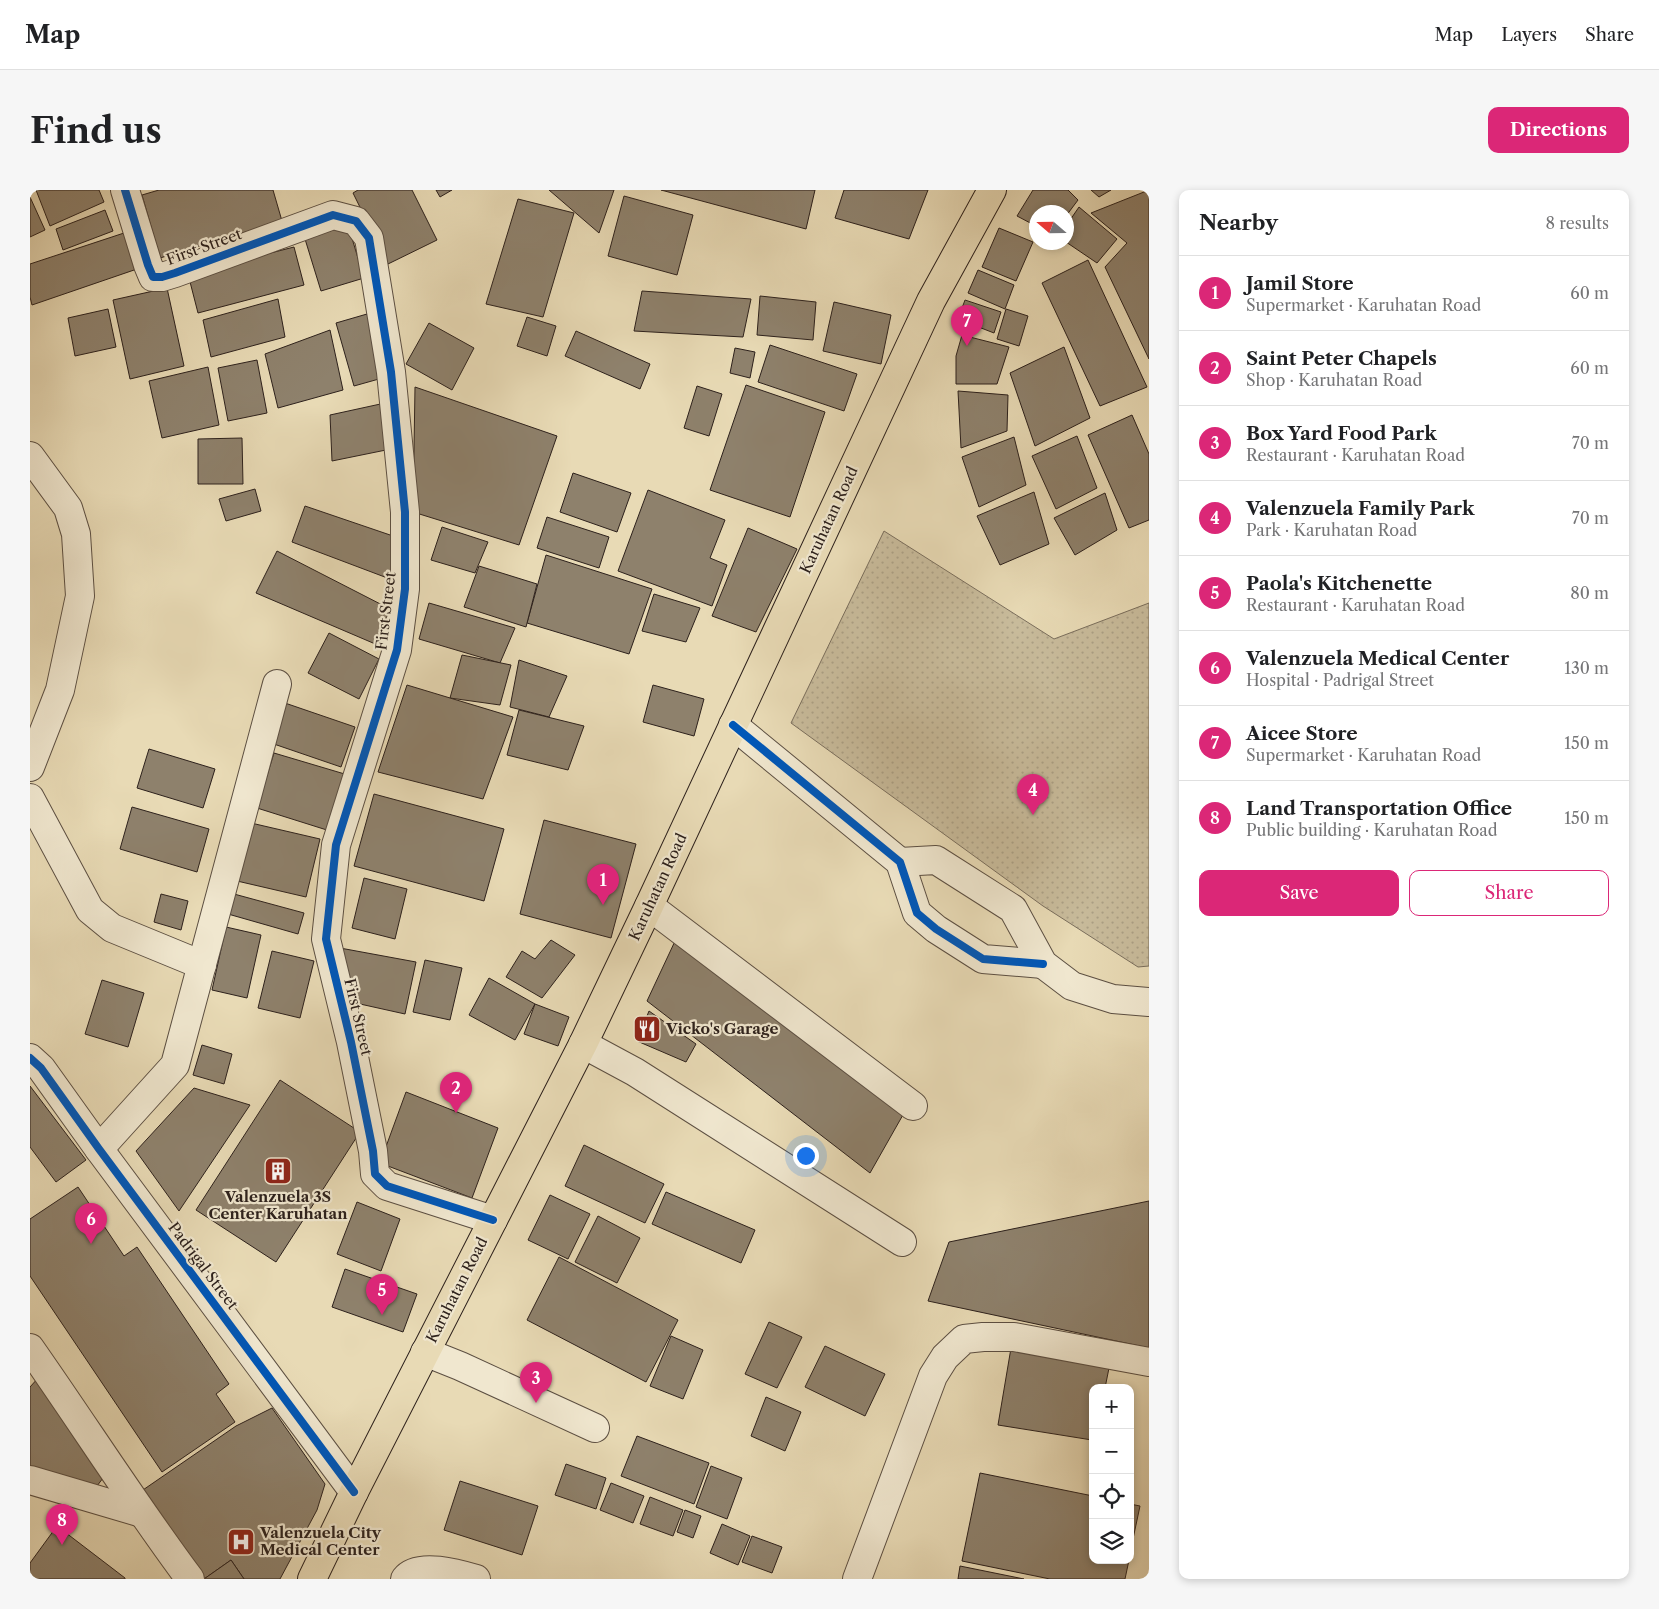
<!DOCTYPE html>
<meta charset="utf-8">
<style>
body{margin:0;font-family:"Libre Caslon Text",serif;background:#f6f6f6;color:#202124}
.controls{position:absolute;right:15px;bottom:15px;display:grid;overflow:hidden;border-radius:10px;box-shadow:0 2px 8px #0003}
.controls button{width:45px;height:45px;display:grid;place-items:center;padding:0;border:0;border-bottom:1px solid #e0e0e0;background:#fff;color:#202124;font:25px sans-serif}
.compass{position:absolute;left:999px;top:15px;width:45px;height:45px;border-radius:50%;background:#fff;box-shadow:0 2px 8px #0003;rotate:290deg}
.you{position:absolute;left:775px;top:965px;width:18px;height:18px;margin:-12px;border:4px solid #fff;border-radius:50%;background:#1a73e8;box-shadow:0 0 0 8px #1a73e833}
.badge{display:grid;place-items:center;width:32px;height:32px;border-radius:50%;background:#db2777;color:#fff;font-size:16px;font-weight:700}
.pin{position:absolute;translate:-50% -41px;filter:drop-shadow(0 1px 2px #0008)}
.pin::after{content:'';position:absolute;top:26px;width:18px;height:15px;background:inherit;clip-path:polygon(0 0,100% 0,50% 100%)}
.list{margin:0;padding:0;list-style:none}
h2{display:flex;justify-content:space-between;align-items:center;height:65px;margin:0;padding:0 20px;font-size:21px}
h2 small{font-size:16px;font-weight:400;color:#757577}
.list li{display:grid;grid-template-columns:32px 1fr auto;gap:15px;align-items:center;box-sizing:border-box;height:75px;padding:0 20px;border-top:1px solid #e0e0e0}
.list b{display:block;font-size:19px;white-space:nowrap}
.list p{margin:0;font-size:16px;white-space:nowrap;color:#757577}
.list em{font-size:16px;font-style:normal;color:#757577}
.actions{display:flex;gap:10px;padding:15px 20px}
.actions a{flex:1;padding:11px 0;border:1px solid #db2777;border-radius:10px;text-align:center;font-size:18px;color:#db2777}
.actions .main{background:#db2777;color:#fff}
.icon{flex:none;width:28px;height:28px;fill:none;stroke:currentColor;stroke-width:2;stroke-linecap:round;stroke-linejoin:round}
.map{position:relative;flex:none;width:1119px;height:1389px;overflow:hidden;border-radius:10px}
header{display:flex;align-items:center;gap:30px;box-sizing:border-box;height:70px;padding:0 25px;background:#fff;border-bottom:1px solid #e0e0e0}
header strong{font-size:24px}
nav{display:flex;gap:28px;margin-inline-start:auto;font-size:18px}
.intro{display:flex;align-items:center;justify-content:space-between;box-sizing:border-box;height:120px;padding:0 30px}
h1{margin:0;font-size:35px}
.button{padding:12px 22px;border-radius:10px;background:#db2777;color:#fff;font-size:18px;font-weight:700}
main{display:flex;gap:30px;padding:0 30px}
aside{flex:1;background:#fff;border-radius:10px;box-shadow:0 2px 8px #0003}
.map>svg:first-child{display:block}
.park{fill:url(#park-dots);stroke:#7a6e5c}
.building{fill:#8e816c;stroke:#2d211c}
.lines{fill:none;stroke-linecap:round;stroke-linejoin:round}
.minor-casing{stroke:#5c4f42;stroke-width:30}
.major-casing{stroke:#2d211c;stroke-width:30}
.minor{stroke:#f0e7cf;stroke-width:28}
.major{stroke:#e8dab5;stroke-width:28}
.cycleway-casing{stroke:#f0e7cf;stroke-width:11}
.cycleway{stroke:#0057b8;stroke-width:8}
.labels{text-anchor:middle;stroke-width:4.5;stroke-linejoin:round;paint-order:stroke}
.street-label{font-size:15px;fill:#2d211c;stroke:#f0e7cf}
.poi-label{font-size:15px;font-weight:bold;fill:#2d211c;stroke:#f0e7cf;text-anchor:start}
</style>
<header>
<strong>Map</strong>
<nav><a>Map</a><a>Layers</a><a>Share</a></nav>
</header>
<div class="intro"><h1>Find us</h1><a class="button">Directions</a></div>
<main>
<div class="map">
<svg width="1119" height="1389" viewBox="0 0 1119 1389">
<defs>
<pattern id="park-dots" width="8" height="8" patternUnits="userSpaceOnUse" patternTransform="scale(1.25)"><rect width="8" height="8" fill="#c8bb9b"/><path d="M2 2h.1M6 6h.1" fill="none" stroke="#aca085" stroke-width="1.8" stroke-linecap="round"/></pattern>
</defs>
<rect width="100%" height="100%" fill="#e8dab5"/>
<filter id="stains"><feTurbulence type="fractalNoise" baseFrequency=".004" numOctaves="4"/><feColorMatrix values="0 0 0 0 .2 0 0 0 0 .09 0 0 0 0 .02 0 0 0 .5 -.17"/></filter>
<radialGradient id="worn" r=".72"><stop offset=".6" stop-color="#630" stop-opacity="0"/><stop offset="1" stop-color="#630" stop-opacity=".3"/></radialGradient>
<!-- park -->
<polygon class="park" points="854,341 1024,449 1119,413 1119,776 1108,777 1013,716 761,533"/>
<!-- building -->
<g class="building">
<polygon points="6,0 69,0 74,12 20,36"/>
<polygon points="129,0 243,0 252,31 130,68 112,5"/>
<polygon points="328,0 382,0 407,50 358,74 323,3"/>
<polygon points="406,0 422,0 410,7"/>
<polygon points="519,0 584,0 569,43"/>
<polygon points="631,0 785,0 776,39"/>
<polygon points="814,0 898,0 879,49 805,28"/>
<polygon points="1003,0 1038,0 1048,10 1036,26 1036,22 1006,22 1006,36 987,26"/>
<polygon points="1061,0 1081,0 1069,7"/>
<polygon points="1119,0 1119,169 1075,77 1097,53 1061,23"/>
<polygon points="594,6 663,25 647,85 578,66"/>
<polygon points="0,7 15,40 0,47"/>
<polygon points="488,9 544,23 513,127 456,114"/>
<polygon points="1049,17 1087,49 1067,73 1036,52 1036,36"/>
<polygon points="75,20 83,41 33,60 26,39"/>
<polygon points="318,35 334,88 291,101 275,49"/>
<polygon points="969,38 1003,52 986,91 952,77"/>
<polygon points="94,43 107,79 2,115 0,107 0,74"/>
<polygon points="264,57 274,95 168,123 158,84"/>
<polygon points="1058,70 1117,197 1070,216 1012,93"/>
<polygon points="948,80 984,95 975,119 938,103"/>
<polygon points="137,98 154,176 100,189 83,110"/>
<polygon points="612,101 721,109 713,147 604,141"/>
<polygon points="730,106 786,112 783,150 727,145"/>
<polygon points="248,109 255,147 181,167 173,130"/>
<polygon points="935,110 971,122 964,143 928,129"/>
<polygon points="804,112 861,125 851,174 793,161"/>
<polygon points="78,119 86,157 45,166 38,128"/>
<polygon points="976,119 998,126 989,156 967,149"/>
<polygon points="337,124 356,187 324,196 306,133"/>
<polygon points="497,127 526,136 517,166 487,156"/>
<polygon points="399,133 444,158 422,200 376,174"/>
<polygon points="300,140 313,200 248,218 235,164"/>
<polygon points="546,141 620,174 610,199 535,166"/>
<polygon points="932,145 979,157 967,194 926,194 926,166"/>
<polygon points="740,155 827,184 814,221 728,192"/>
<polygon points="1034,157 1060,228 1005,256 980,183"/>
<polygon points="705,158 725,162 720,188 700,183"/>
<polygon points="227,170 237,223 198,231 188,178"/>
<polygon points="178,177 189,235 132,248 119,191"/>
<polygon points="716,195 795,222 760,327 680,300"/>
<polygon points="667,196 692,204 679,246 654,238"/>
<polygon points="385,197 527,246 489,355 383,322"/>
<polygon points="928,201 978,205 977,241 931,258"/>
<polygon points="355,213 356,260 302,271 300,225"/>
<polygon points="1102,225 1119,264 1119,330 1099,338 1058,245"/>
<polygon points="1047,246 1067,298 1026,319 1002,266"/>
<polygon points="984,247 996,295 949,317 932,267"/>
<polygon points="212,248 213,294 168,294 168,249"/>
<polygon points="543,283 601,303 587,342 530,322"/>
<polygon points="225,299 231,321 196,331 189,309"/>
<polygon points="618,300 695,330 680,368 697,375 682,416 588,381"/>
<polygon points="1004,302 1019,354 970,375 947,326"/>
<polygon points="1075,303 1087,340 1045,365 1024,328"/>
<polygon points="275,316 366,347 368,392 262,352"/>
<polygon points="517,327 579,347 569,378 507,358"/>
<polygon points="412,337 458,352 445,383 401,370"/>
<polygon points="718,338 767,359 726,442 682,426"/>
<polygon points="247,361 364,421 357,459 226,403"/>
<polygon points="516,365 622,399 599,464 497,433"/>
<polygon points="449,376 507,394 496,437 434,417"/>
<polygon points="624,404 670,418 656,452 612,441"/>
<polygon points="399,413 485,438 470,473 389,449"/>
<polygon points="299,443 349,469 329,509 278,483"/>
<polygon points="432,465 481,475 470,515 420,508"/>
<polygon points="489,470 537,486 519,527 480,517"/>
<polygon points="377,495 483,527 453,609 348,582"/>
<polygon points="623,495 674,509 664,546 613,532"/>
<polygon points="252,512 325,537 311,577 238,552"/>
<polygon points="489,520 554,536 538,580 477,565"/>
<polygon points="119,559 185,579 173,618 107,598"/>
<polygon points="244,563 318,585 300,641 227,618"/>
<polygon points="344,604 474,639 454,711 324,676"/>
<polygon points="102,617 179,639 167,682 90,659"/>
<polygon points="514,630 606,654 581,748 490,724"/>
<polygon points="221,633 290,649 276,707 207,691"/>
<polygon points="334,688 377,699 365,749 322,738"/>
<polygon points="131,704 158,711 151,740 124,732"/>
<polygon points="204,704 274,723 268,744 198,724"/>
<polygon points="196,737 231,745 217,808 182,800"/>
<polygon points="646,749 878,916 840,983 617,811"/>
<polygon points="521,750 545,765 512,808 476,787 492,761 505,769"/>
<polygon points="310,758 386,772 375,824 321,812"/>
<polygon points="242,761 284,771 270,828 228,818"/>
<polygon points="395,770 432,778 420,830 383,822"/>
<polygon points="459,788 505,814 485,850 439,825"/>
<polygon points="72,790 114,803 98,857 55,844"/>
<polygon points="505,814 539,827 528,856 494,844"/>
<polygon points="619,821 666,854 656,872 607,851"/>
<polygon points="172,855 202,864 194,894 163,885"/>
<polygon points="250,890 330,942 246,1072 166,1020"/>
<polygon points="0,896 56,970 26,992 0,957"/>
<polygon points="164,898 220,915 149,1021 106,961"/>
<polygon points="376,902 468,938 442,1008 350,973"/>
<polygon points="554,955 634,994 615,1033 535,996"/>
<polygon points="48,997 94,1066 107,1057 199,1194 186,1204 205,1232 132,1282 0,1086 0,1029"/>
<polygon points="636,1002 725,1040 711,1073 622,1034"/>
<polygon points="520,1005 560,1024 538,1069 498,1050"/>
<polygon points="1119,1011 1119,1158 898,1111 919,1052"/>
<polygon points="327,1012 370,1029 351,1081 307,1064"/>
<polygon points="568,1026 610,1048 587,1093 545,1072"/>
<polygon points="529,1067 648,1130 616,1192 497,1130"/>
<polygon points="315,1079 387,1104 373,1142 302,1117"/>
<polygon points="739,1132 772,1147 747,1198 715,1184"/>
<polygon points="641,1146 673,1160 653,1209 620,1196"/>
<polygon points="795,1156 855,1184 835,1226 775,1197"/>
<polygon points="981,1158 1079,1178 1075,1198 1063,1198 1062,1250 968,1235"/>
<polygon points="9,1187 76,1284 64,1300 0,1281 0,1197"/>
<polygon points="736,1207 771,1222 755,1261 721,1246"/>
<polygon points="242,1218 295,1294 287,1320 250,1389 214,1389 201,1370 174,1389 166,1389 110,1302 206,1236"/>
<polygon points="607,1246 679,1273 664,1314 591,1286"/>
<polygon points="536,1274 576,1288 566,1319 525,1305"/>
<polygon points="681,1276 712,1288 697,1329 666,1317"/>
<polygon points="950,1283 1063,1306 1063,1370 1099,1370 1095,1389 1020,1389 932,1371"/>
<polygon points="430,1291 508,1316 492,1365 414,1340"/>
<polygon points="581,1293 614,1306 603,1333 570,1320"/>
<polygon points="620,1307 653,1320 643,1346 610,1334"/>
<polygon points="1100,1314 1110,1316 1100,1363"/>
<polygon points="655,1320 671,1326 663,1348 647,1342"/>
<polygon points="692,1334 720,1346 708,1375 680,1363"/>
<polygon points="27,1336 95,1388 95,1389 0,1389 0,1373"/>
<polygon points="722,1346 752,1357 742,1383 712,1372"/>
<polygon points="201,1370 214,1389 174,1389"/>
<polygon points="930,1376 994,1389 928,1389"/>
</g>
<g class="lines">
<!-- minor casing -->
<g class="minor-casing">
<g id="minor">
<polyline points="95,0 118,75 123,87 132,87 145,83 303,25 326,31 339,48 361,182 375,322 375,399 367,460 306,655 296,749 321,852 343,961 345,984 357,996 463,1030"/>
<polyline points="0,266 38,318 46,344 50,406 30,500 0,577"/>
<polyline points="703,535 870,672 887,723 906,739 953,769 1013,774"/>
<polyline points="0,608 60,720 82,738 172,775"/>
<polyline points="870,672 906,670 983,719 1013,774 1042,796 1083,809 1119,812"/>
<polyline points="619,716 883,916"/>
<polyline points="553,854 605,882 872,1052"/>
<polyline points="0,868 11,878 69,959 324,1302"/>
<polyline points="69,959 145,875 247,494"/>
<path d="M 0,1158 C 54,1235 104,1314 160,1389"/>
<polyline points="395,1162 430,1176 565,1238"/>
<polyline points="0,1290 112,1323"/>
<path d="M 375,1389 C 388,1372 429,1384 446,1389"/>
<polyline points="827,1389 903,1186 915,1167 934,1149 953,1147 984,1147 1119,1172"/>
</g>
</g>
<!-- major casing -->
<g class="major-casing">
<polyline id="major" points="282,1389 324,1302 553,854 619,716 901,111 962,0"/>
</g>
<!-- minor -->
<use href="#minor" class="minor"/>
<!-- major -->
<use href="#major" class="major"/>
<!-- cycleway casing -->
<g class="cycleway-casing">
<g id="cycleway">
<polyline points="95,0 118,75 123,87 132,87 145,83 303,25 326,31 339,48 361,182 375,322 375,399 367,460 306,655 296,749 321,852 343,961 345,984 357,996 463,1030"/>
<polyline points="703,535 870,672 887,723 906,739 953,769 1013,774"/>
<polyline points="0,868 11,878 69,959 324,1302"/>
</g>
</g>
<!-- cycleway -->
<use href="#cycleway" class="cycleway"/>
</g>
<!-- icons -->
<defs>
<g id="restaurant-square" transform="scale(1.4375)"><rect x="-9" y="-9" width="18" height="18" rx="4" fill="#8f2418" stroke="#f0e7cf"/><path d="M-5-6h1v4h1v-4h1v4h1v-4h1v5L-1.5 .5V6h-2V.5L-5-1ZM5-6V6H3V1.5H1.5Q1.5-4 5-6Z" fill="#fff"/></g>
<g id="building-square" transform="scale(1.4375)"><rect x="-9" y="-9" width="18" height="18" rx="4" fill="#8f2418" stroke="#f0e7cf"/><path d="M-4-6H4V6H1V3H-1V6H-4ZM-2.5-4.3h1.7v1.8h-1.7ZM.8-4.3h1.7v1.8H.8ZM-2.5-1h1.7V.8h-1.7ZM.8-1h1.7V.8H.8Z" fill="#fff"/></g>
<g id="hospital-square" transform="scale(1.4375)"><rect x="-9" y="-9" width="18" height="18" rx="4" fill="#8f2418" stroke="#f0e7cf"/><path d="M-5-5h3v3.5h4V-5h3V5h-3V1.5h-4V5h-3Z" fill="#fff"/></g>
</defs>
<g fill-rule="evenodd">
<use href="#restaurant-square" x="617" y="839"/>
<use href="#building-square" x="248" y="981"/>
<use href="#hospital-square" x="211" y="1352"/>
</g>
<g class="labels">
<!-- street labels -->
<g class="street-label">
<text transform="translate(174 57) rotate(-20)" y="5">First Street</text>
<text transform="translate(799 330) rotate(-65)" y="5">Karuhatan Road</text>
<text transform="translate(356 421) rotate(-83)" y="5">First Street</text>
<text transform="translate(628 697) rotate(-65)" y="5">Karuhatan Road</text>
<text transform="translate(328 827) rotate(77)" y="5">First Street</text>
<text transform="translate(173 1076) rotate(53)" y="5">Padrigal Street</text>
<text transform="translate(427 1100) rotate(-63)" y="5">Karuhatan Road</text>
</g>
<!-- poi labels -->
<g class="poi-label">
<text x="636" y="844">Vicko's Garage</text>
<text x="248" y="1012" text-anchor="middle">Valenzuela 3S<tspan x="248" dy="17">Center Karuhatan</tspan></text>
<text x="230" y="1348">Valenzuela City<tspan x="230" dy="17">Medical Center</tspan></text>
</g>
</g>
<rect width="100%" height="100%" filter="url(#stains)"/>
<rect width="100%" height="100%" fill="url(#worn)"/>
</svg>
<div class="controls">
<button>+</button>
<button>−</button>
<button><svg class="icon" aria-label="locate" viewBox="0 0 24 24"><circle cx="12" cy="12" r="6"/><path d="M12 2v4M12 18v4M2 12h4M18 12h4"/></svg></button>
<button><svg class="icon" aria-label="layers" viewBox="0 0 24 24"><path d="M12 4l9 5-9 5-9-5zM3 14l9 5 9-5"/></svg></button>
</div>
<svg class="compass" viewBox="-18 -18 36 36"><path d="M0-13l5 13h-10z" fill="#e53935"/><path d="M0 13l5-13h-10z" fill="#757577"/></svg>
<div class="you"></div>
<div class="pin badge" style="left:573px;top:715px">1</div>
<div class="pin badge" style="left:426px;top:923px">2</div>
<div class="pin badge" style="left:506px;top:1213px">3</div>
<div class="pin badge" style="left:1003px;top:625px">4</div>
<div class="pin badge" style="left:352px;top:1125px">5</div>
<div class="pin badge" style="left:61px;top:1054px">6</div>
<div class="pin badge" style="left:937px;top:156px">7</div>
<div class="pin badge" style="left:32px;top:1355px">8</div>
</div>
<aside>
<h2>Nearby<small>8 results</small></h2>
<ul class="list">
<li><span class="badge">1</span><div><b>Jamil Store</b><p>Supermarket · Karuhatan Road</p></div><em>60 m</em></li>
<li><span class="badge">2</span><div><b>Saint Peter Chapels</b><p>Shop · Karuhatan Road</p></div><em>60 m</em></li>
<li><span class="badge">3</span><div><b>Box Yard Food Park</b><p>Restaurant · Karuhatan Road</p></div><em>70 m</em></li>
<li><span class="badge">4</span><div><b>Valenzuela Family Park</b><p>Park · Karuhatan Road</p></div><em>70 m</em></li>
<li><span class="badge">5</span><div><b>Paola's Kitchenette</b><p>Restaurant · Karuhatan Road</p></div><em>80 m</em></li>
<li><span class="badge">6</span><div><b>Valenzuela Medical Center</b><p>Hospital · Padrigal Street</p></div><em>130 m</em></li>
<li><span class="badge">7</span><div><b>Aicee Store</b><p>Supermarket · Karuhatan Road</p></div><em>150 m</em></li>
<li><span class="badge">8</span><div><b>Land Transportation Office</b><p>Public building · Karuhatan Road</p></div><em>150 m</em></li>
</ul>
<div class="actions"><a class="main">Save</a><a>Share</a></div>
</aside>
</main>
